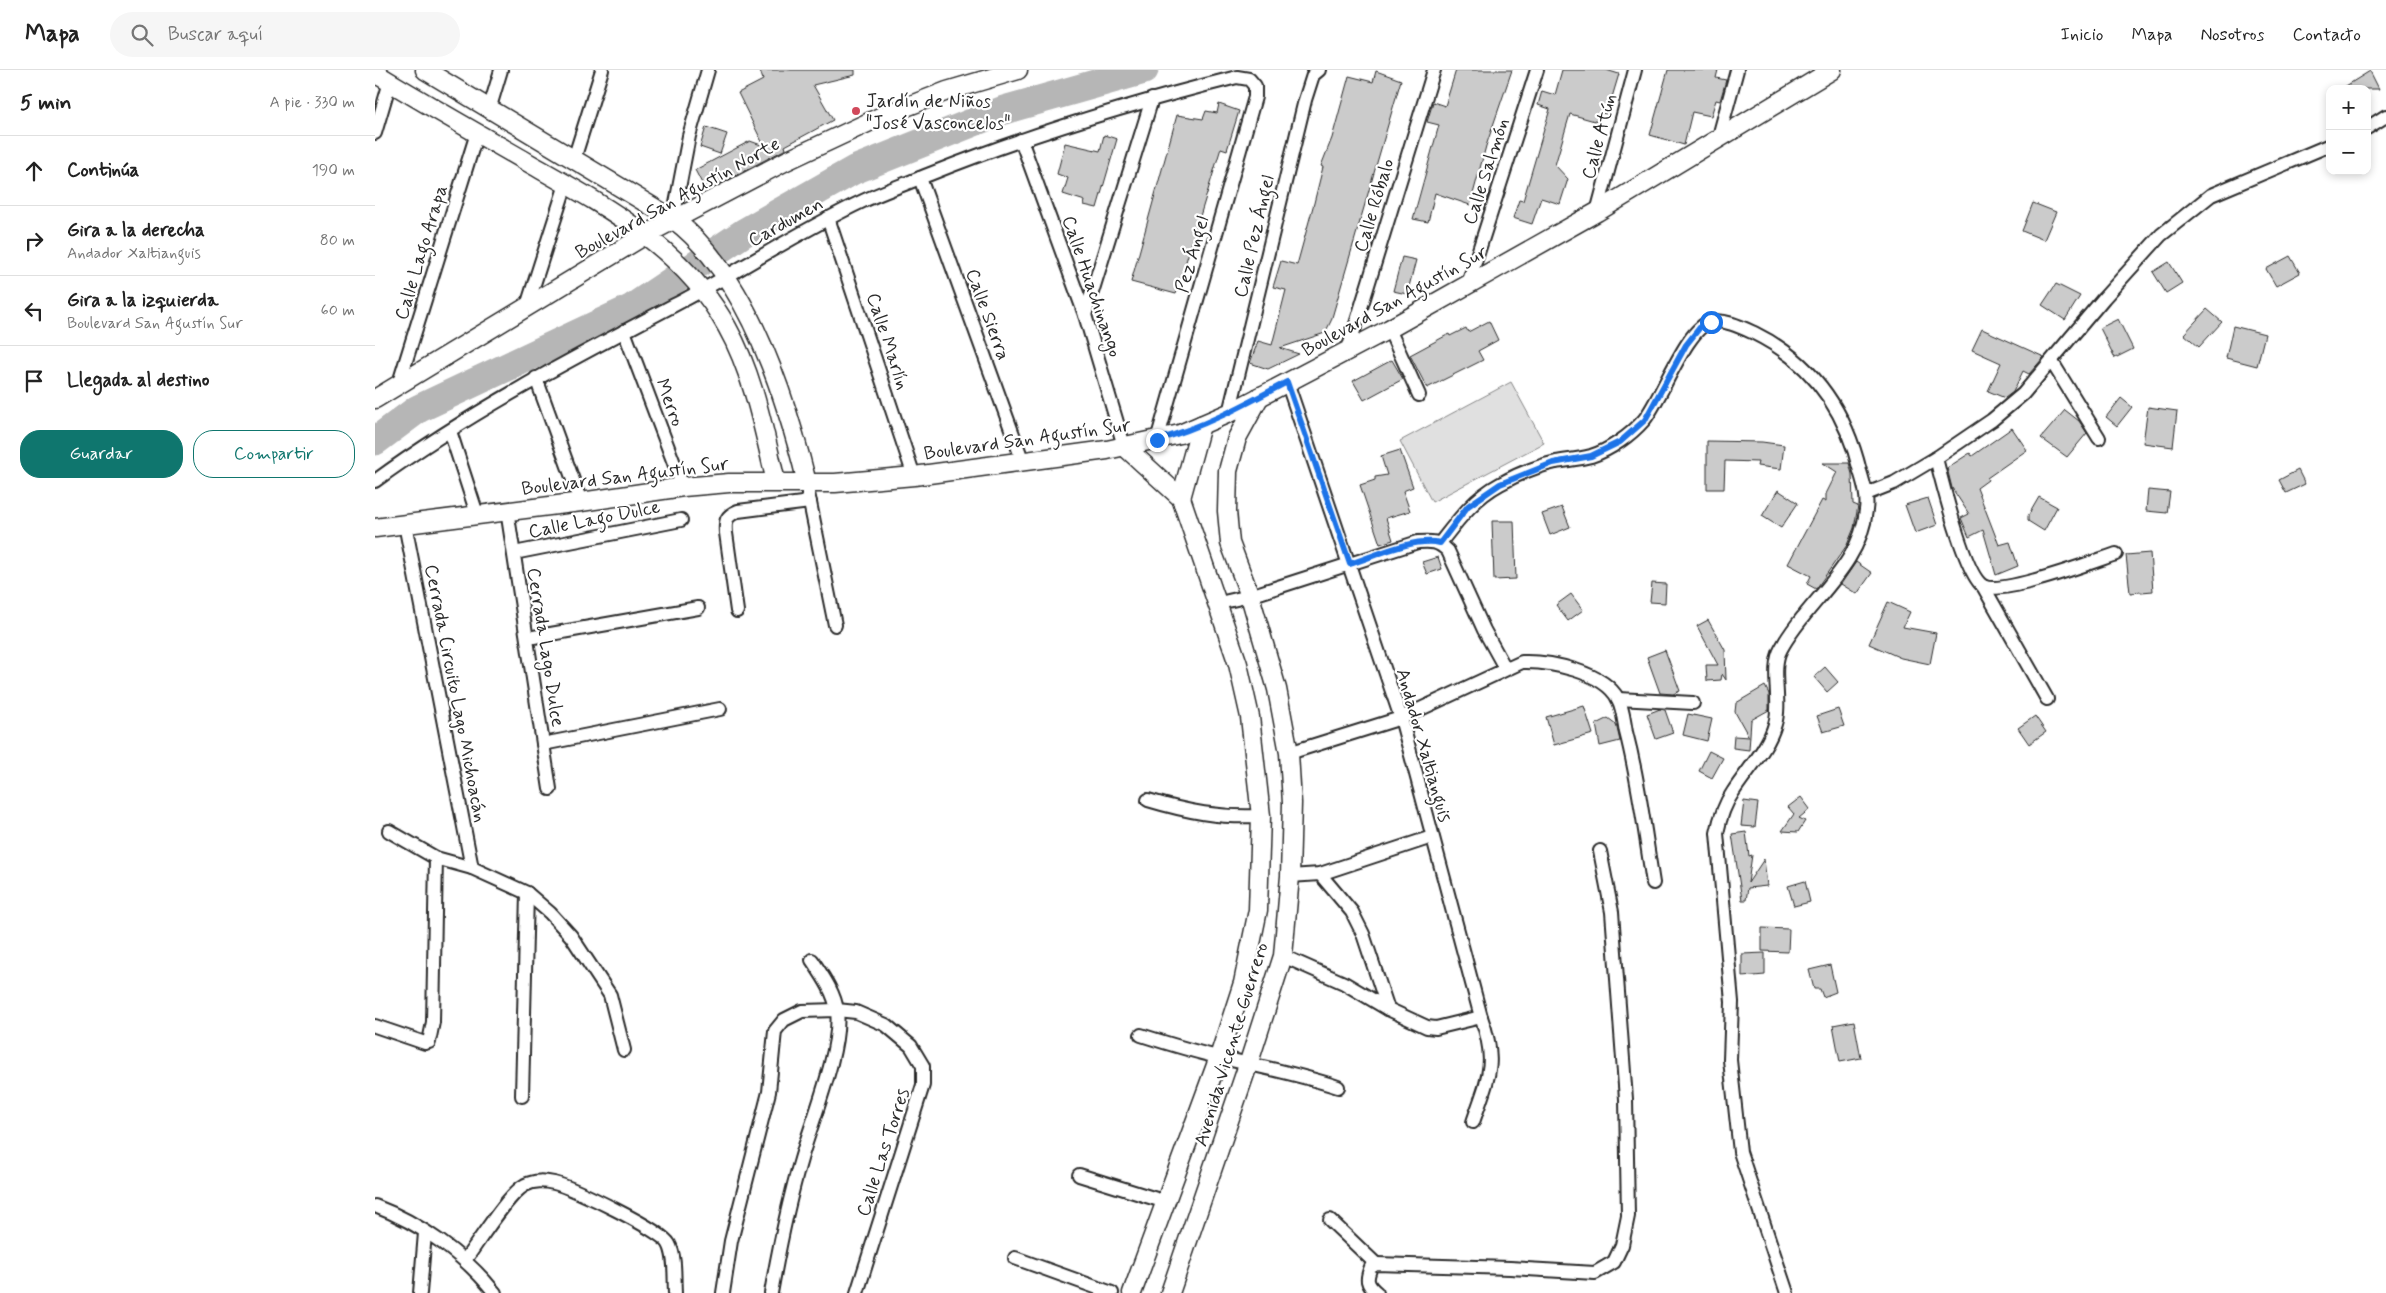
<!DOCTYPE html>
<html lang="es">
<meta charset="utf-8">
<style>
body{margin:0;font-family:Mynerve,sans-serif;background:#f6f6f6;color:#222}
.controls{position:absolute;right:15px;top:15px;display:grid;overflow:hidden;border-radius:10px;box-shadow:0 2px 8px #0003}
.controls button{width:45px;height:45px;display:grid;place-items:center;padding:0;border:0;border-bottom:1px solid #e0e0e0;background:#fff;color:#222;font:25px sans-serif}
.stop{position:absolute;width:15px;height:15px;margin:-11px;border:4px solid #1a73e8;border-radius:50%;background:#fff}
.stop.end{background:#1a73e8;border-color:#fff;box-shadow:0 1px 5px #0008}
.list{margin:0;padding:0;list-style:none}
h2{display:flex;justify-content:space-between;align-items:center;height:65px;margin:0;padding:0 20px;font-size:21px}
h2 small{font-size:16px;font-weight:400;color:#767676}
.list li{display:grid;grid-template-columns:32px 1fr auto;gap:15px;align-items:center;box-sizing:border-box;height:70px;padding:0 20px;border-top:1px solid #e0e0e0}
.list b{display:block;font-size:19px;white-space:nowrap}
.list p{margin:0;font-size:16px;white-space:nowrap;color:#767676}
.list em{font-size:16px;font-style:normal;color:#767676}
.actions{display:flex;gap:10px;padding:15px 20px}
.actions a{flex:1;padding:11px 0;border:1px solid #0f766e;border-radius:20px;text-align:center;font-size:18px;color:#0f766e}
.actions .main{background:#0f766e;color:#fff}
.icon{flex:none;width:28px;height:28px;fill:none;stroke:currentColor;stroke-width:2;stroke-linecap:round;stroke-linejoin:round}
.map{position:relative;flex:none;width:2011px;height:1223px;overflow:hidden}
header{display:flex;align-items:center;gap:30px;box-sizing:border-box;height:70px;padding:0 25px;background:#fff;border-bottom:1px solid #e0e0e0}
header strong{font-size:24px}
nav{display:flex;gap:28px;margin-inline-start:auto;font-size:18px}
.search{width:350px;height:45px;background:#f6f6f6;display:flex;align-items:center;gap:12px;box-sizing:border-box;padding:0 18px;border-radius:28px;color:#767676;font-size:19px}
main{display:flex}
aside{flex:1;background:#fff}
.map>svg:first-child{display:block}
.green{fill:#e0e0e0;stroke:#868686}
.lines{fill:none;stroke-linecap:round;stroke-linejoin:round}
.river{stroke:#b6b6b6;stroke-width:29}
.building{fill:#cbcbcb;stroke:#2b2b2b}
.street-casing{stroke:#2b2b2b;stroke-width:16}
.secondary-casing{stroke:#2b2b2b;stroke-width:21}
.street{stroke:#fff;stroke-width:12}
.secondary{stroke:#fff;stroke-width:18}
.route{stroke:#1a73e8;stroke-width:6}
.poi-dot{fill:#d1495b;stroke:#fff;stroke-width:2}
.labels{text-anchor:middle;stroke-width:4.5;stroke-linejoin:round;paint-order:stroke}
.poi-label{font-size:19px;fill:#2b2b2b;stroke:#fff;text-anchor:start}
.street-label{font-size:19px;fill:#2b2b2b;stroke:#fff}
</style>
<header>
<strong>Mapa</strong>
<div class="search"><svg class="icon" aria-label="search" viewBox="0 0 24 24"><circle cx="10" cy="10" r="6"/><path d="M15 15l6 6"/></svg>Buscar aquí</div>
<nav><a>Inicio</a><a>Mapa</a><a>Nosotros</a><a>Contacto</a></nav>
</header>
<main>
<aside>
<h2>5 min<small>A pie · 330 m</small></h2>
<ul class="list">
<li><svg class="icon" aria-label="ahead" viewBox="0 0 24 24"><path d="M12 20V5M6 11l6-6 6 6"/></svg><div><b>Continúa</b></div><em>190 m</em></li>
<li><svg class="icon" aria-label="right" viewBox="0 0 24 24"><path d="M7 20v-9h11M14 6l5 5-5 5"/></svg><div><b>Gira a la derecha</b><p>Andador Xaltianguis</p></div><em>80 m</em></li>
<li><svg class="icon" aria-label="left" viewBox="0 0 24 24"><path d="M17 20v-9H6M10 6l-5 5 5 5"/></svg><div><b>Gira a la izquierda</b><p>Boulevard San Agustín Sur</p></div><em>60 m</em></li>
<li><svg class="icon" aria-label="arrive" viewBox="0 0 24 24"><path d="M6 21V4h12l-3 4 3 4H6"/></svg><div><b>Llegada al destino</b></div></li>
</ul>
<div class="actions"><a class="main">Guardar</a><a>Compartir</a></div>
</aside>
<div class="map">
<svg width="2011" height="1223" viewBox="0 0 2011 1223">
<rect width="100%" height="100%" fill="#fff"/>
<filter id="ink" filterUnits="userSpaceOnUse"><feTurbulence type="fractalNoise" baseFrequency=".02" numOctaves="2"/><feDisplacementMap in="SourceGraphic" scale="10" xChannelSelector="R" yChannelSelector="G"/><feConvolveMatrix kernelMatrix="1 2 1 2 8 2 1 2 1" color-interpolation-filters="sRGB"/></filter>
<g filter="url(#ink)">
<!-- green -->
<polygon class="green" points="1136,312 1169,373 1057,432 1025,371"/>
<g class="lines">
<!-- river -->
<polyline class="river" points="0,371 43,339 257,238 370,162 479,100 629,40 769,0"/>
</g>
<!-- building -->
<g class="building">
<polygon points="385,0 480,0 480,5 438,15 458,50 410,76 411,79 331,121 320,100 375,71 389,76 363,23 388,10"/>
<polygon points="1081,0 1137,0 1111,76 1095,135 1060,123 1053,152 1038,149 1064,55 1052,52 1058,32 1070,36"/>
<polygon points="1187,0 1231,0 1244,4 1232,44 1226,43 1223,52 1195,44 1180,95 1193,109 1185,134 1166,128 1157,154 1138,148 1144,130 1148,131 1175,39 1163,35 1167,21 1180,25"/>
<polygon points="1293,0 1343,0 1341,8 1351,10 1345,31 1341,30 1336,46 1317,42 1309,75 1275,65"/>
<polygon points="1001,1 1026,10 956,251 950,263 905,278 924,284 893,299 875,293 883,271 897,275 911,220 898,217 906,191 922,195 939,133 948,97 946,96 957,68 974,6 998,12"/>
<polygon points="1995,1 2004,19 1966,19"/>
<polygon points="844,34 864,41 852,80 846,78 801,224 756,212 802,45 828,49 831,41 842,43"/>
<polygon points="331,57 352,64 345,84 325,77"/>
<polygon points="729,65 742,69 722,138 709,135 710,131 688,124 693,108 682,104 690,73 725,81"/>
<polygon points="1658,133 1681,142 1669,170 1647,161"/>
<polygon points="1915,186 1925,203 1901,216 1891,199"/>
<polygon points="1027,187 1041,190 1032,224 1018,221"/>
<polygon points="1794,192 1807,213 1791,223 1778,202"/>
<polygon points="1681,214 1705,226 1690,250 1667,235"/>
<polygon points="1832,239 1847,252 1824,277 1809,264"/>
<polygon points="1743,249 1758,279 1740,288 1725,258"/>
<polygon points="1114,251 1123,270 1103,281 1108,290 1052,318 1035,285 1074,264 1075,266 1091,258 1093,262"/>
<polygon points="1858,256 1890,264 1882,296 1851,288"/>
<polygon points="1607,259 1669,287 1654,304 1648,301 1638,322 1630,328 1613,321 1626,293 1597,280"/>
<polygon points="1017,290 1028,309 989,330 978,311"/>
<polygon points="1746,328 1757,337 1742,356 1731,347"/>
<polygon points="1773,337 1802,341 1798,377 1768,373"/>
<polygon points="1690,340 1704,351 1712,363 1692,387 1666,368"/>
<polygon points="1637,358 1652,380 1612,408 1613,410 1602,418 1624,475 1635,472 1643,496 1621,505 1608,460 1594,467 1586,448 1594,444 1577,418 1572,398 1595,383 1597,386"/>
<polygon points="1332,371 1387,372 1409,375 1406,399 1382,396 1383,392 1350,391 1349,419 1332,419"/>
<polygon points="1025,380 1038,417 1028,421 1035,441 1011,448 1018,470 1005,474 985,415 1000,410 1000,407 1012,405 1006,386"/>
<polygon points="1448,393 1474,393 1477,404 1478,434 1483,436 1479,458 1472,475 1441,519 1432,514 1436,506 1413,494 1447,430 1451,432 1451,424 1462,402"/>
<polygon points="1923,400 1930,414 1911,423 1904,410"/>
<polygon points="1403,420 1423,433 1406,458 1387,446"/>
<polygon points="1773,420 1795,422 1792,443 1771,441"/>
<polygon points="1664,427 1682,437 1669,461 1653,451 1653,446"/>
<polygon points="1553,428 1562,455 1540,463 1530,435"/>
<polygon points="1187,437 1195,457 1175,465 1167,444"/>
<polygon points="1117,451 1139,451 1141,509 1119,510"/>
<polygon points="1775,483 1778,521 1755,523 1751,485"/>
<polygon points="1063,487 1067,499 1052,504 1047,492"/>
<polygon points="1481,492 1497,503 1482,524 1466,514"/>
<polygon points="1277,513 1291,514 1290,533 1275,532"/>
<polygon points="1196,524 1208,540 1193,551 1181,535"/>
<polygon points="1513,532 1535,542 1528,557 1561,563 1555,594 1526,588 1494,574"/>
<polygon points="1333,550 1350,580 1351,610 1347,604 1346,610 1332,611 1331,595 1343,595 1322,556"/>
<polygon points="1290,580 1305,621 1298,624 1285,623 1272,587"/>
<polygon points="1450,597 1463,612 1452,622 1439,607"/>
<polygon points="1390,616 1394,624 1394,640 1376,650 1374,680 1358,678 1359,666 1374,667 1360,642 1361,633"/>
<polygon points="1209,636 1218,664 1179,675 1171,647"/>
<polygon points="1285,639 1290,640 1298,663 1281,669 1272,644"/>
<polygon points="1463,639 1469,656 1448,662 1442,646"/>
<polygon points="1313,644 1337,649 1332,671 1308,665"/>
<polygon points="1660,646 1671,662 1654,674 1643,658"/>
<polygon points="1233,648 1241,654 1245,671 1225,676 1221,654"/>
<polygon points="1334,681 1348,688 1337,708 1324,701"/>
<polygon points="1426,727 1435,739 1424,748 1430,751 1423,762 1407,761 1419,744 1413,737"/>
<polygon points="1369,731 1383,733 1380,757 1366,756"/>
<polygon points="1371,762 1374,786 1377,785 1373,813 1389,789 1392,816 1373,818 1371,830 1367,830 1357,764"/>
<polygon points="1430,811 1435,832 1419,836 1413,816"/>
<polygon points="1387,858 1414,859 1413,882 1387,881"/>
<polygon points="1390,883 1390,905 1367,907 1367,884"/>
<polygon points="1455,895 1461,922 1448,927 1445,919 1439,919 1434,900"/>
<polygon points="1479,951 1486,988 1465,992 1458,955"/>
</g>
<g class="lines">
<!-- street casing -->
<g class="street-casing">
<g id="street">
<polyline points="114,40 126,0"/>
<polyline points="1992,58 2011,46"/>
<polyline points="0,63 15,12"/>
<polyline points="646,70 710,245 749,376"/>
<polyline points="1343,70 1362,0"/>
<polyline points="199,89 227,0"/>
<polyline points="545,108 648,392"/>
<polyline points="1222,142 1260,0"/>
<polyline points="453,148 539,406"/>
<polyline points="298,149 314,66 333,0"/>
<polyline points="1093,214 1162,0"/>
<polyline points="152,236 191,114"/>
<polyline points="710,245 777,29"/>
<polyline points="1014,259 1044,325"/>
<polyline points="249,261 308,417"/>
<polyline points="973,280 1059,0"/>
<polyline points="1677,292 1724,368"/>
<polyline points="161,308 206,432"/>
<path d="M 912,312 L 1026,648 L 1106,947 C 1123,993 1113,1008 1098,1052"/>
<polyline points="24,313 102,63"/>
<polyline points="854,343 930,30 938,5 944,0"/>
<polyline points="75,361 102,444"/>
<path d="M 1561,388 C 1567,412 1590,505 1608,516 C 1627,526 1717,492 1741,484"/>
<path d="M 0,411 C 96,341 202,286 307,231 C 368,199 426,160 488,131 C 510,121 533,113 555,104 C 655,64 758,33 862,7 L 874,9 L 880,16 L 880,27 L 782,370"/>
<polyline points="433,423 460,555"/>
<polyline points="1491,424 1519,413 1561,388 1617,350 1648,324 1729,228 1786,165 1836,125 1955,75"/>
<polyline points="132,440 175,719"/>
<polyline points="30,454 97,798"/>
<path d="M 1065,473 C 1083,450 1099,428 1125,414 C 1141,405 1163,396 1181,392 C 1193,390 1205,389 1216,386 C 1235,380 1256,365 1269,350 C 1286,330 1312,256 1336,252 C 1350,249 1366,257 1379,263 C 1436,291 1470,339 1485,401 C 1489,414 1493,427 1491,440 C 1486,497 1431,532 1406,579 C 1395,598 1407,631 1400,654 C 1393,679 1372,700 1358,722 C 1349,735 1345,748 1342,763 L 1357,932 L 1355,990 L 1365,1082 L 1412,1223"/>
<polyline points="139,483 306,450"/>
<polyline points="1608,516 1672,629"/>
<path d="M 844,533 L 875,526 L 1043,472 C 1057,471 1063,471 1073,481 L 1109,560 L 1130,598"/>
<path d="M 362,541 L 351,463 C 350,450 351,446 363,441 L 435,432"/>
<polyline points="153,568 323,538"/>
<polyline points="1243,629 1318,633"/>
<polyline points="168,674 345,639"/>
<path d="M 914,683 L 1026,648 L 1147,592 C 1175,591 1229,602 1243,629 C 1248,638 1249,652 1251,662 C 1264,712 1270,763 1278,813"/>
<path d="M 773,730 C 813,742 844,748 886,746"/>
<polyline points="14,761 61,788 97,798 152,823 175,843 196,866 235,925 249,980"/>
<polyline points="945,804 977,842 988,864 1013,939"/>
<polyline points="915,806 945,804 1057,767"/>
<polyline points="908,886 969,913 1013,939 1052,957 1061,958 1106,947"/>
<polyline points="0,956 50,973 54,972 58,952 61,788"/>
<path d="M 766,965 C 791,973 817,981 843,987 C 884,996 923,1004 963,1017"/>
<polyline points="147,1026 152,823"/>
<polyline points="704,1105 791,1132"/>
<path d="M 0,1136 C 45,1153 90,1185 120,1223"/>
<polyline points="955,1150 1001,1194"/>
<polyline points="640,1188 737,1223"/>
<path d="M 90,1190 C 103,1173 133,1124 150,1115 C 160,1110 169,1111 179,1113 C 197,1117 287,1160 294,1174 C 301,1187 299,1208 300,1223"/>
<polyline points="45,1223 50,1163"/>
<polyline points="348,1223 356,1171 394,1022 400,961 409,950 427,941 462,940 481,942 511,955 536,976 548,996 548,1015 482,1223"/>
<path d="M 396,1223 C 404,1178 413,1133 426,1089 C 437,1050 467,979 462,941 C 460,923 447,905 437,890"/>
<path d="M 1002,1223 C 991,1214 991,1209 996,1197 L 1001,1194 L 1135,1198 L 1220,1203 L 1239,1192 L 1247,1175 L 1253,1146 L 1251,1029 L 1237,842 L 1225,781"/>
</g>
</g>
<!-- secondary casing -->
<g class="secondary-casing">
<g id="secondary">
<path d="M 50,0 L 298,149 C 372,204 411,327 432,413"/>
<path d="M 0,3 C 50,34 102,63 154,93 C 230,136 308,177 352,257 C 378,303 389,361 401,412"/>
<polyline points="0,329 272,164 411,91 505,47 572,21 643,0"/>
<polyline points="749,376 806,428 863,594 875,647 886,746 883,840 868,913 844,987 757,1223"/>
<polyline points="806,428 826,355"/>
<polyline points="0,458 206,432 308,417 354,413 460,413 539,406 732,380 805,364 854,343 1014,259 1222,142 1457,0"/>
<polyline points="795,1223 874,992 908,886 915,806 917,733 914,683 902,619 875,526 855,473 852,441 853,401 862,368 885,326"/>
</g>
</g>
<!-- street -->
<use href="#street" class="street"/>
<!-- secondary -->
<use href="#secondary" class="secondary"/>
</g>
</g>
<g class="lines" filter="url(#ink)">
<!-- route -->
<path class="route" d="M 782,370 C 829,357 869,335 912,312 L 975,494 C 1000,486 1039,467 1065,473 L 1093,436 L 1125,414 L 1178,393 L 1216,386 L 1245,372 L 1270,350 L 1311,275 L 1326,256 L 1336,252"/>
</g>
<!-- markers -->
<circle class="poi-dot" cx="481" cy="41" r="5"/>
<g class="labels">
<!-- poi labels -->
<g class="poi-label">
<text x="491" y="37">Jardín de Niños<tspan x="491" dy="22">"José Vasconcelos"</tspan></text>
</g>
<!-- street labels -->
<g class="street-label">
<text transform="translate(1223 66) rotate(-75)" y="7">Calle Atún</text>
<text transform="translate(1110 101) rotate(-72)" y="7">Calle Salmón</text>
<text transform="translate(302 127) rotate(-29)" y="7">Boulevard San Agustín Norte</text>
<text transform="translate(998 135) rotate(-73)" y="7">Calle Róbalo</text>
<text transform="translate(410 151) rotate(-29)" y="7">Cardumen</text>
<text transform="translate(878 166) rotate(-77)" y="7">Calle Pez Ángel</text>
<text transform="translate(45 182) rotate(-73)" y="7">Calle Lago Arapa</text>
<text transform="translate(816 184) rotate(-74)" y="7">Pez Ángel</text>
<text transform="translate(718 216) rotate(71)" y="7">Calle Huachinango</text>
<text transform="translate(1019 230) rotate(-29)" y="7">Boulevard San Agustín Sur</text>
<text transform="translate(614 244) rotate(70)" y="7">Calle Sierra</text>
<text transform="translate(514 271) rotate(72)" y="7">Calle Marlín</text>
<text transform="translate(296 332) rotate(69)" y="7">Merro</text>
<text transform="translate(652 368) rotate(-8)" y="7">Boulevard San Agustín Sur</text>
<text transform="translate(250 405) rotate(-7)" y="7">Boulevard San Agustín Sur</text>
<text transform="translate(219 448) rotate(-11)" y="7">Calle Lago Dulce</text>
<text transform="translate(172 577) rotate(81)" y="7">Cerrada Lago Dulce</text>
<text transform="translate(82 623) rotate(79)" y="7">Cerrada Circuito Lago Michoacán</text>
<text transform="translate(1050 675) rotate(74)" y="7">Andador Xaltianguis</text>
<text transform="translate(855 974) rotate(-73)" y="7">Avenida Vicente Guerrero</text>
<text transform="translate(507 1082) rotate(-72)" y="7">Calle Las Torres</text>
</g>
</g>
</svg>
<div class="controls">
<button>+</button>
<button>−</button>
</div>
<div class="stop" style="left:1336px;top:252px"></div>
<div class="stop end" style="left:782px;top:370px"></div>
</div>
</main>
